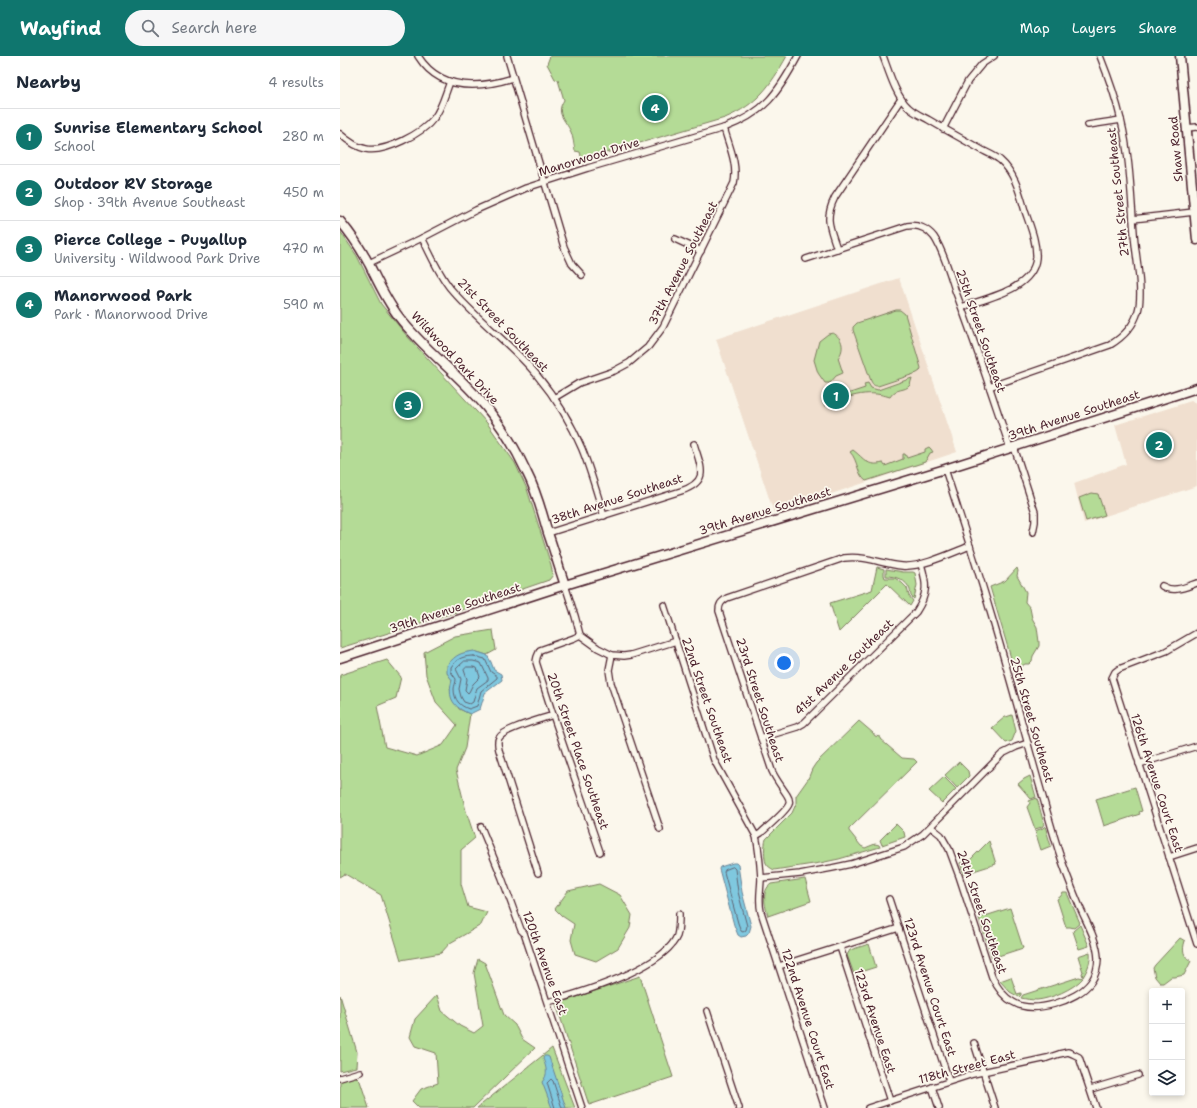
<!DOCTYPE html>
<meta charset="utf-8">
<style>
body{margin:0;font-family:"Shantell Sans",sans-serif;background:#f6f6f7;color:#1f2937}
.controls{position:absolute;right:12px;bottom:12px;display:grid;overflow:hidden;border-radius:4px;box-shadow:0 2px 6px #0003}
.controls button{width:36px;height:36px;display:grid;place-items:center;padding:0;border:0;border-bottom:1px solid #e0e1e3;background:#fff;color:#1f2937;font:20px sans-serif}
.you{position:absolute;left:444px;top:607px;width:14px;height:14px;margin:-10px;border:3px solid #fff;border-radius:50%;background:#1a73e8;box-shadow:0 0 0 6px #1a73e833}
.badge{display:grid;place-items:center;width:26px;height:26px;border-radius:50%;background:#0f766e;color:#fff;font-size:13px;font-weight:700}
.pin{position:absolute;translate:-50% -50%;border:2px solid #fff;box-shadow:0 1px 4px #0006}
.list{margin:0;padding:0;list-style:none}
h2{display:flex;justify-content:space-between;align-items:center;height:52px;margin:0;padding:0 16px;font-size:17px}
h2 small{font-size:13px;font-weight:400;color:#747a83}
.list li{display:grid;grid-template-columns:26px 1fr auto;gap:12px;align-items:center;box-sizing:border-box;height:56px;padding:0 16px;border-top:1px solid #e0e1e3}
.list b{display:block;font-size:15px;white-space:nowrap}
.list p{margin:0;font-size:13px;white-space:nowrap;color:#747a83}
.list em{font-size:13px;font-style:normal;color:#747a83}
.icon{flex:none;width:22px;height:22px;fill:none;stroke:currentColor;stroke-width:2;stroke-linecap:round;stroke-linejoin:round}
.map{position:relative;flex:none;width:857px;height:1052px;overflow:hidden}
header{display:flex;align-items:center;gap:24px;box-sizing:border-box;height:56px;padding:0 20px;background:#0f766e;color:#fff}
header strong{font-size:19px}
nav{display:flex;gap:22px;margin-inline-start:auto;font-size:14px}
.search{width:280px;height:36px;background:#f6f6f7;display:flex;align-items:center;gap:10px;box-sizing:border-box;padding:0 14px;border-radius:22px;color:#747a83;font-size:15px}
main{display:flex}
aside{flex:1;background:#fff}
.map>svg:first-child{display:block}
.built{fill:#f0dfcf}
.green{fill:#b4db96;stroke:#7f7d60}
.water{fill:#7fc8df;stroke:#6a8497}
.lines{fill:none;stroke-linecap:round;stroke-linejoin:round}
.shore{stroke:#5f6373;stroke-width:1}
.street-casing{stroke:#4a1f2b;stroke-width:8}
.secondary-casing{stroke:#4a1f2b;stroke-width:11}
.street{stroke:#fbf7ec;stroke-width:5.5}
.secondary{stroke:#fbf7ec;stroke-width:8}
.labels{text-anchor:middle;stroke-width:3.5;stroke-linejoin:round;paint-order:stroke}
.street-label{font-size:12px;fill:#4a1f2b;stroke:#fbf7ec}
</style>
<header>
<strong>Wayfind</strong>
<div class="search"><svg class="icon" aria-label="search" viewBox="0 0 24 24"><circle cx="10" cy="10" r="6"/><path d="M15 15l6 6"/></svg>Search here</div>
<nav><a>Map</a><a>Layers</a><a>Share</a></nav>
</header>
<main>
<aside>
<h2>Nearby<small>4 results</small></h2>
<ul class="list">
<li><span class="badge">1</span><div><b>Sunrise Elementary School</b><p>School</p></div><em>280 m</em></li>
<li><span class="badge">2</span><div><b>Outdoor RV Storage</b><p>Shop · 39th Avenue Southeast</p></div><em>450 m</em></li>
<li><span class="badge">3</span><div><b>Pierce College - Puyallup</b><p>University · Wildwood Park Drive</p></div><em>470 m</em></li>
<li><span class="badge">4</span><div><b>Manorwood Park</b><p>Park · Manorwood Drive</p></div><em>590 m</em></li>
</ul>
</aside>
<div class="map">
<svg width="857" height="1052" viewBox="0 0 857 1052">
<rect width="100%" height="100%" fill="#fbf7ec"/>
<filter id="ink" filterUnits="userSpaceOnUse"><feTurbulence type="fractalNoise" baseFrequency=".025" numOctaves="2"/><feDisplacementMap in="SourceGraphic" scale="8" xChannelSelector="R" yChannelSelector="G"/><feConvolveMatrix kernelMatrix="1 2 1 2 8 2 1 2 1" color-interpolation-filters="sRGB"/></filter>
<g filter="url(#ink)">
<!-- built -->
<g class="built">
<polygon points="559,222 617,396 434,457 376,283"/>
<polygon points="851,345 857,347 857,430 744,467 734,427 786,408 775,369"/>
</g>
<!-- green -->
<g class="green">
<path d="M 210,0 L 447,0 C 430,30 418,48 385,62 L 242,104 L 240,96 L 235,95 C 234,89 233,81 231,76 C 225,63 215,58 224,44 L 218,24 L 215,23 L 207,8 Z"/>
<polygon points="0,175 17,200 41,248 67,280 147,367 175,407 187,433 211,509 213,519 209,524 116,556 0,592"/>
<path d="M 556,254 L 560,254 L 565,258 L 581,312 L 580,315 L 577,317 L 538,330 C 534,330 533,329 531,325 L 513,274 L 513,271 L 517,267 Z"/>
<path d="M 493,277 C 503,282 505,293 498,302 L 503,317 L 496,320 L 490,327 L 485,327 L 478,317 L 474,304 L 479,285 L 488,278 Z"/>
<path d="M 572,322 C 571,324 571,327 570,329 C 565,336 556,331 550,341 C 525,333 508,341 485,350 L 482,343 L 485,342 L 486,345 L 525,332 L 524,328 L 528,327 L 531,332 L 538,334 Z"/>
<path d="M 589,391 L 591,393 L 593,396 L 590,397 L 585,406 L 526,425 C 517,419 518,404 510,396 L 513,394 C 525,403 527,411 543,407 L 545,410 L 563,403 L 563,398 L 565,398 L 567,402 L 585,396 L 585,393 Z"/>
<polygon points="752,437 758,438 765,459 746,465 739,442"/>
<polygon points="537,511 544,513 544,519 545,522 555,522 562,527 567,532 569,540 573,545 570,550 547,528 499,576 490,547 532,534"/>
<polygon points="677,512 678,515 677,520 686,536 685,546 690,552 692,562 697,571 699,586 699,590 693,600 692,605 689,608 685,608 680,611 676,608 673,609 650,531 665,525"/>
<path d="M 546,513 L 563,516 L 573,516 L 575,517 L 577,529 L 574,543 C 570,540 571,539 570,534 C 567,524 555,520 546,520 Z"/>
<polygon points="153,574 156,594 147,599 134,595 107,617 113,624 110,633 119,653 130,658 125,692 116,714 126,755 135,782 121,794 121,828 128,851 147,856 141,869 110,887 101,897 61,904 41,839 5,818 0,821 0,619 47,604 61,621 56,642 37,650 45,691 77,700 103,689 117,669 96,646 86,619 84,596 115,580"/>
<polygon points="672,659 676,675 672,685 666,687 652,672 665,661 666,661"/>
<path d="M 519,665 L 533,677 L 535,680 L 540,681 L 540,683 L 562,702 L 574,703 L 577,706 L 509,773 L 509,775 L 521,790 L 525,792 L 535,788 L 539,789 L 540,791 L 499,803 L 480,807 L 434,814 C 431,812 428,811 426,807 C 424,802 424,789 426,783 L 452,757 L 456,748 L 456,740 L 468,723 L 472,713 L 476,707 Z"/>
<polygon points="619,706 628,715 629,720 617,732 605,719"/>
<polygon points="690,720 696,741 691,743 678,728 684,723"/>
<polygon points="604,721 616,733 602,747 589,735"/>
<polygon points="795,731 802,755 799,756 800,758 764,770 756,743"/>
<polygon points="697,742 704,768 702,771 695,773 687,751 690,747 689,745"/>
<polygon points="556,768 564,776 565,781 542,789 540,784"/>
<polygon points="705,770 711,790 701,794 695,775 703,772"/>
<polygon points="649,785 656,808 624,818 620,807 630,804"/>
<path d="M 465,823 L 471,845 L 428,860 C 425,850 421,835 431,828 Z"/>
<polygon points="259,828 280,839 292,859 290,872 278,892 256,905 235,898 231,884 234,868 222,860 215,853 228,835"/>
<polygon points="723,837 727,837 740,867 734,872 730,871 726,871 717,843 720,841"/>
<polygon points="670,852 683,892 652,902 639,862"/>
<polygon points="740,869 749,890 739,893 733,875"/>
<path d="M 840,882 L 845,885 C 842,894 843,900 851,905 L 844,919 L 835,921 L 831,921 L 823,927 L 820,927 L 815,921 L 813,912 L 815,909 Z"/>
<polygon points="529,888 536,911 514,918 507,899 510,894"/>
<path d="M 750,896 C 751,905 748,913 743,921 L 742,917 L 743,916 L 738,900 Z"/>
<polygon points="138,903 145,907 164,959 175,969 182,983 195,992 133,1052 79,1052 72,1045 81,1033 98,1027 96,997 75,990 70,981 75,963 97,939 102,955 120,970 134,977 143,970 134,917"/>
<polygon points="300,920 333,1021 249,1049 216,948"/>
<polygon points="671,921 677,938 681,937 681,939 679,941 670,936 660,925"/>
<path d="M 739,921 L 743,922 C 734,933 710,943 697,944 C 691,944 686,943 681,942 L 683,939 Z"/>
<polygon points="0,939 17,996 16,1011 0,1015"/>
<polygon points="212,992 235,1052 137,1052"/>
<polygon points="15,1020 20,1025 29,1052 0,1052 0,1025"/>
</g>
<!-- water -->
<g class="water">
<path d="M 134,595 L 147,599 L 151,606 L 154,614 L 161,618 L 162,624 L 145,637 L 140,653 L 130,658 C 113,651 107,642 112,624 L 107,617 L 107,609 C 117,598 120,597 134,595 Z"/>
<polygon points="393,807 396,807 398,809 402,836 411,870 409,877 406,880 401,881 398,879 394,869 379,813 380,811"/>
<path d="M 204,1000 L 207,1000 L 209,1001 L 226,1052 L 212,1052 L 202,1026 C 209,1018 206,1012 203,1002 Z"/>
</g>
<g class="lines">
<!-- shore -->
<g class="shore">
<path d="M 134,600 L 145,603 L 151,616 L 157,620 L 157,622 L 141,635 L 137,650 L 129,653 C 120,650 114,644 114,633 C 114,630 116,627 116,623 L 111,616 L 111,611 C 117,602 124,600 134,600 Z"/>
<polygon points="125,605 133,605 141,607 148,622 148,624 137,632 133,646 130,648 124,646 121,641 119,633 121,623 116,613 119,610"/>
<polygon points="127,611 133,611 137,612 140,621 133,628 129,636 128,637 125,634 127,623 124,614"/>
<polygon points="393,811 395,813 398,836 407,870 406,874 403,876 401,875 398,867 384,816 385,814"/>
<polyline points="215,1052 207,1027 211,1023 213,1025 222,1052"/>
</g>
<!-- street casing -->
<g class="street-casing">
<g id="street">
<path d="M 78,0 C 100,35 138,33 173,22"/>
<polyline points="167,0 224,191 232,208 242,219"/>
<path d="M 543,0 C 549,16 556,40 568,51 C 574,57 582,60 589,64 C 606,74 624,84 642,94 C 648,97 655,100 660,104 C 675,117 680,138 685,155 C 690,170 697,186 696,202 C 693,234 646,242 622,251"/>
<polyline points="748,69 781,64"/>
<polyline points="846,72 857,71"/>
<polyline points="603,73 628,25 642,8 654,0"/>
<path d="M 0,78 C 8,85 16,91 26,93 C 45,97 83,77 94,62 C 102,52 105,38 110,26"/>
<polyline points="793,163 854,156"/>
<path d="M 82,182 C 91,199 98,217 110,232 C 136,263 170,287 196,318 C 215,341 231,366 242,393 C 251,415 257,438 264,460"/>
<polyline points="335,183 361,195"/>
<path d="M 497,193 C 490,171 484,163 495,141 L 561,43"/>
<path d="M 466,203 L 567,170 C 577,168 587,172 594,181 C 603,194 610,218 615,234 C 635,286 652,339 670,392"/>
<path d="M 29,207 L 82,182 L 136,154 L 186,132 L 248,112 L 384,72 C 425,57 438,37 458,0"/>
<path d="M 649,331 L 770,289 C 783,281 794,270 798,255 C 803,238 797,206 795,188 C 791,147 791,104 781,64 C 776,42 768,20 760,0"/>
<path d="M 214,342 L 239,327 L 274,315 L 289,307 L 308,291 L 323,271 L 394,127 C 398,108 389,90 384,72"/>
<polyline points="674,391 695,456 695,466 693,476"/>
<path d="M 208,477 L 341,435 C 370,425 361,412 354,388"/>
<polyline points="225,529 235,560 240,579 258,592 272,599 284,600 291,599 336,585"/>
<path d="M 822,530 C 834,537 845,531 857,527"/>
<path d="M 324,549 L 374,704 L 416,780 C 419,793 420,807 421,821 C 421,833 418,844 421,856 L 485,1052"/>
<polyline points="857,577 826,595 779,613 775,616 772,622 857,888"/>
<polyline points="240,579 234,582 200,594 197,601 196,606 213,659 260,796"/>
<polyline points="272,599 269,614 271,627 320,773"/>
<path d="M 421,682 L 457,671 L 464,667 L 576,556 C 588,538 587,528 581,508"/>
<polyline points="799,708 857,690"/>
<polyline points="141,771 162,822 181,874 184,877 242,1052"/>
<path d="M 591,771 L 601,779 L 609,793 L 619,820 L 652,921 C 657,931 663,941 673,946 C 693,959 737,945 751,926 C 756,919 758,911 758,902 C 757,883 746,866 739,849 C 731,830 724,812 718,793 C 694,714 674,634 650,555 C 636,507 620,460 605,413"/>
<path d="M 416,780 L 421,777 C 427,771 447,755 449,748 C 450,745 449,742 447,739 C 442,731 436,724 432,715 L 379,555 C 379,548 381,546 387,542 L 504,502 C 524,499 542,508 562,510 C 580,512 612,497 630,490"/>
<polyline points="829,801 857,792"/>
<path d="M 198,817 L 159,694 C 158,690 157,685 159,682 C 163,673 202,663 213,659"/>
<polyline points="421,822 460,818 492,812 511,808 564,791 583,778 662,698 676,691 688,687"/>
<polyline points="549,843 609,1025"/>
<polyline points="500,891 550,1045"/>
<polyline points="439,910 559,872"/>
<path d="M 208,946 C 240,937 323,913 337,880 C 339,873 339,865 339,858"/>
<polyline points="367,955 399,1052"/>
<polyline points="634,987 655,1052"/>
<polyline points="0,1022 20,1016"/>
<polyline points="592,1031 599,1052"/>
<polyline points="751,1033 798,1019"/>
<polyline points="528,1052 633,1018 707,1002 719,998 728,996 733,998 739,1001 756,1052"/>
</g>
</g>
<!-- secondary casing -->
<g class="secondary-casing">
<g id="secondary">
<polyline points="840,0 857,184"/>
<path d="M 0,165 C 11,178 21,193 29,208 C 38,226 46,244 59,261 C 84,294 119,318 145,350 C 162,370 176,393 187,417 C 197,436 202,457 208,477 C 214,494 219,512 225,529"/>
<polyline points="0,602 225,529 605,413 857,332"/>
</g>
</g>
<!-- street -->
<use href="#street" class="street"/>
<!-- secondary -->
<use href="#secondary" class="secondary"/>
</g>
</g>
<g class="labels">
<!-- street labels -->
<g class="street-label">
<text transform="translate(836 93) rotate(-95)" y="4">Shaw Road</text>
<text transform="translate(249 101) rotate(-17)" y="4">Manorwood Drive</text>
<text transform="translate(778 136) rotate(-96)" y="4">27th Street Southeast</text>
<text transform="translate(343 207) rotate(-63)" y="4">37th Avenue Southeast</text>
<text transform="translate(163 269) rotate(46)" y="4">21st Street Southeast</text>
<text transform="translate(641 275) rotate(71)" y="4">25th Street Southeast</text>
<text transform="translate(115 302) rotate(47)" y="4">Wildwood Park Drive</text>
<text transform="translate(734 359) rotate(-18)" y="4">39th Avenue Southeast</text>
<text transform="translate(277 443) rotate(-18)" y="4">38th Avenue Southeast</text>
<text transform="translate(425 455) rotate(-17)" y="4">39th Avenue Southeast</text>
<text transform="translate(115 552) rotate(-18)" y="4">39th Avenue Southeast</text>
<text transform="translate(504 611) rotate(-44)" y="4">41st Avenue Southeast</text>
<text transform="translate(367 644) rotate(71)" y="4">22nd Street Southeast</text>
<text transform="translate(420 644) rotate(72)" y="4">23rd Street Southeast</text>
<text transform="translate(692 664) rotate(74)" y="4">25th Street Southeast</text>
<text transform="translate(238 695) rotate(71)" y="4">20th Street Place Southeast</text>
<text transform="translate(817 727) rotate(72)" y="4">126th Avenue Court East</text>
<text transform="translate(642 856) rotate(71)" y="4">24th Street Southeast</text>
<text transform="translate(205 907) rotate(70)" y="4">120th Avenue East</text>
<text transform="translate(590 931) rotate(72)" y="4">123rd Avenue Court East</text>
<text transform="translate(468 963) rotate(72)" y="4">122nd Avenue Court East</text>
<text transform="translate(535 965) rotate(72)" y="4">123rd Avenue East</text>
<text transform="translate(627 1011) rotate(-15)" y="4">118th Street East</text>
</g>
</g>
</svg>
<div class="controls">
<button>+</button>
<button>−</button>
<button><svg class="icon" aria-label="layers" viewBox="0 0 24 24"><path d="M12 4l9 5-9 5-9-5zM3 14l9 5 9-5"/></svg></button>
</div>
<div class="you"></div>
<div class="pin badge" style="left:496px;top:340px">1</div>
<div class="pin badge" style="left:819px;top:389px">2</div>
<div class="pin badge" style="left:68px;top:349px">3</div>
<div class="pin badge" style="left:315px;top:52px">4</div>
</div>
</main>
